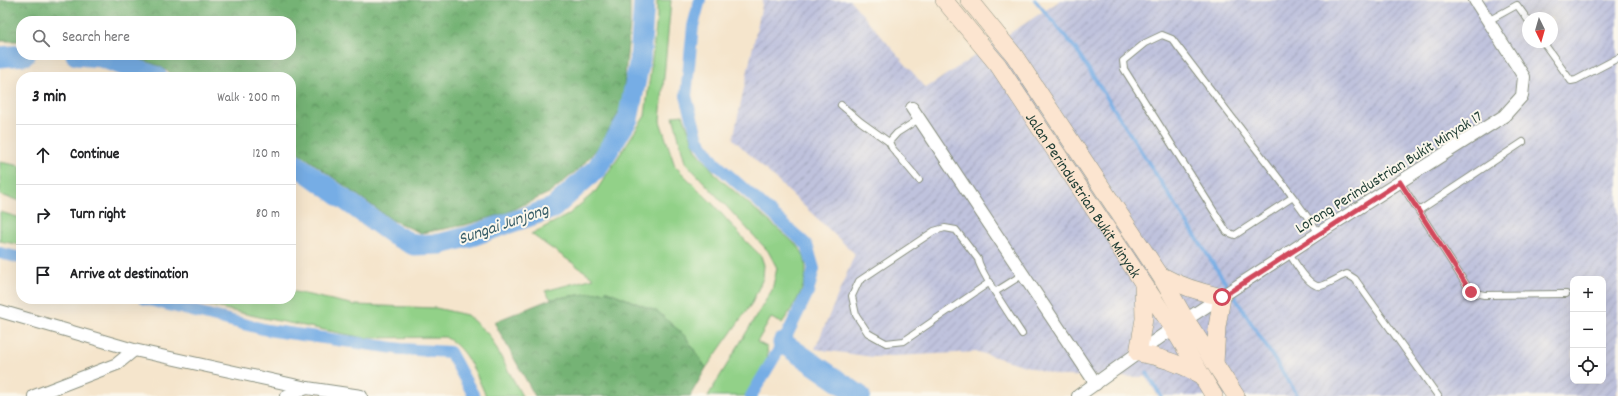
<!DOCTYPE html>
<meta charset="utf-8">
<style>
body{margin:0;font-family:Dekko,sans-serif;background:#f2f2f2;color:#202124}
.controls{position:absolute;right:12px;bottom:12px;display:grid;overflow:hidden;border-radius:8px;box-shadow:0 4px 16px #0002}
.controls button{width:36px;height:36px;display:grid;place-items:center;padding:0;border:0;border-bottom:1px solid #e0e0e0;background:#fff;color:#202124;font:20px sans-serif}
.compass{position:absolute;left:1522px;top:12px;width:36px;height:36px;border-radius:50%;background:#fff;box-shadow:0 4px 16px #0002;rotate:175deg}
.stop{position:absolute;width:12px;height:12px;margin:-9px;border:3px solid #d1495b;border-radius:50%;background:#fff}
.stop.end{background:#d1495b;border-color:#fff;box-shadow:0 1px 4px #0008}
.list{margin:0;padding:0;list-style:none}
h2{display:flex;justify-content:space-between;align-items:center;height:52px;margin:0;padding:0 16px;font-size:17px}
h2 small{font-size:13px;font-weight:400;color:#757577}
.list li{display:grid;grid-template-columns:26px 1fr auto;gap:12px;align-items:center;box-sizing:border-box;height:60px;padding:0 16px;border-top:1px solid #e0e0e0}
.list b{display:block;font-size:15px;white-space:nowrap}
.list em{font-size:13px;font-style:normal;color:#757577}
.icon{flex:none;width:22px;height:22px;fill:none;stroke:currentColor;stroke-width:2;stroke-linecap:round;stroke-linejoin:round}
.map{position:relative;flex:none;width:1618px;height:396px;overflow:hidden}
.search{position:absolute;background:#fff;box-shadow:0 4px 16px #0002;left:16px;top:16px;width:280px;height:44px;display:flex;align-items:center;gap:10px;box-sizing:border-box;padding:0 14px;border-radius:16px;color:#757577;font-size:15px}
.panel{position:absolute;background:#fff;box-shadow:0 4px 16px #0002;left:16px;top:72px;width:280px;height:232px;border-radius:16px}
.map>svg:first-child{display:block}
.industrial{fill:url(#industrial-furrows);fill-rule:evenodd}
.green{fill:#92d188;stroke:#58875e}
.forest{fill:url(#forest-crowns);stroke:#4a7854}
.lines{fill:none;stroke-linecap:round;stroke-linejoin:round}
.stream{stroke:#76ade5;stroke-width:3.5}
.canal{stroke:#76ade5;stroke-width:12}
.river{stroke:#76ade5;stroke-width:21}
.service-casing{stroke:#8a9180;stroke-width:8}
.minor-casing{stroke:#8a9180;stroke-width:14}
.secondary-casing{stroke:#8a9180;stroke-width:18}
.service{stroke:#fff;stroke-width:6}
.minor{stroke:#fff;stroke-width:12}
.secondary{stroke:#fce5d0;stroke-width:17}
.route{stroke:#d1495b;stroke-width:5}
.labels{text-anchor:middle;stroke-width:4;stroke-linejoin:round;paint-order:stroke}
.street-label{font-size:16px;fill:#1f3d34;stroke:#fbf7ec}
.water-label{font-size:17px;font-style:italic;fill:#395f69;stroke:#fbf7ec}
</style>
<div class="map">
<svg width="1618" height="396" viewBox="0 0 1618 396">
<defs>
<pattern id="industrial-furrows" width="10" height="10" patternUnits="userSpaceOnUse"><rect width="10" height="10" fill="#bfc2dd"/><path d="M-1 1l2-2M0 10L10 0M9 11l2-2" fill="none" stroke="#9b9fb4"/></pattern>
<pattern id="forest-crowns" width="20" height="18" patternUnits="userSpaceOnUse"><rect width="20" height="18" fill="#75b374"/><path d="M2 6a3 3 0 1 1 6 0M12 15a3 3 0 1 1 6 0" fill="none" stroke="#5f9360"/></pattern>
</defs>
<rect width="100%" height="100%" fill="#fbf7ec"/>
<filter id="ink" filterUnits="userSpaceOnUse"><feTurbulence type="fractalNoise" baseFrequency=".025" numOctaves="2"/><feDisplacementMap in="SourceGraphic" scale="8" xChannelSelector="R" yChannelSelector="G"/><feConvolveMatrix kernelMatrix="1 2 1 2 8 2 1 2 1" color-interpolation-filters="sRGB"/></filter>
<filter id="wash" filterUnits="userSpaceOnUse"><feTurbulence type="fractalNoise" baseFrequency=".012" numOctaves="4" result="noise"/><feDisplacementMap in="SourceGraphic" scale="16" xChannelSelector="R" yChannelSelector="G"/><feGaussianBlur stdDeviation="0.9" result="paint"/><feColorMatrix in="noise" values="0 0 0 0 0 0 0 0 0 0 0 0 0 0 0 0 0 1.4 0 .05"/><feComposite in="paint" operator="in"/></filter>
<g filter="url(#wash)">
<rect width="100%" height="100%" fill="#f5e5cc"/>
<!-- industrial -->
<path class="industrial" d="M 763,0 L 850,0 L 926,88 L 1061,0 L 1618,0 L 1618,388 L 1616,396 L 1158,396 L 1146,377 L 1060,376 L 978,352 L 873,357 L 815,349 L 855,254 L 733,139 ZM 1528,18 L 1552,18 L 1552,42 L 1528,42 ZM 1573,279 L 1603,279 L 1603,381 L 1573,381 Z"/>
<!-- green -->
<g class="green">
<polygon points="657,0 671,0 660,121 675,166 712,203 744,239 761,256 764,265 763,278 752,303 706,368 685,336 658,312 607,291 551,299 545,291 594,278 531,234 568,215 596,191 645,116 657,18"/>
<path d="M 683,115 L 696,150 L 719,178 L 799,247 C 801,251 805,256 805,261 C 810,283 794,306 782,323 L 771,318 L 757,342 L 767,347 L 768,361 L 745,396 L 708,396 L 772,290 L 777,268 L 768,251 L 685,162 L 673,116 Z"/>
<polygon points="0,162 21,166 21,201 0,195"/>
<polygon points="0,212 21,218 21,245 0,241"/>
<path d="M 291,291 L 355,305 L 436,308 L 467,315 L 489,335 L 522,396 L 486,396 C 476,374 467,349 445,337 L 365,338 L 264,318 L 180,299 L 291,299 Z"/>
</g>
<!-- forest -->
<g class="forest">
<polygon points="0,0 630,0 630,23 622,107 601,144 580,168 551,192 506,213 465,225 421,233 392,220 291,147 291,77 177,77 159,66 129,55 291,55 291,21 21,21 21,41 0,41"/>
<polygon points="607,291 658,312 685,336 706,368 690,396 535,396 494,322 551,299"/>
</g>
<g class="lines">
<!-- stream -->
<g class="stream">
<polyline points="1035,0 1075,48 1298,396"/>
<polyline points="1147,373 1161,396"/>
</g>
<!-- canal -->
<g class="canal">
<polyline points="700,0 693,26 686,96 698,139 715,163 807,245 814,269 808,292 783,343 751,396"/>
<polyline points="0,253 21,258"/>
<polyline points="145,299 267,330 401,349 450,352 474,396"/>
</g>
<!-- river -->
<g class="river">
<polyline points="76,55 101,57 157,77"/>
<polyline points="0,57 25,55"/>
<polyline points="291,161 394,235 414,245 440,244 471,236 553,208 597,168 628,119 640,59 644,0"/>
<polyline points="783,343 860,396"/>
</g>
</g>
</g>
<g filter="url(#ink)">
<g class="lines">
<!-- service casing -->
<g class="service-casing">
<g id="service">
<polyline points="1488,21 1517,5 1528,20"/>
<polyline points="1543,42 1571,81 1576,80 1618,58"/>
<polyline points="841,105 861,122 889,142"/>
<polyline points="919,119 897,133 889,142 892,148 919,180"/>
<polyline points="1400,182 1471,292 1484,295 1566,294"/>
<polyline points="1293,197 1235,235 1227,232 1124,69 1123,61 1145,43 1162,35 1172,39 1293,197 1319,233"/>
<polyline points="1420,210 1523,142"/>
<path d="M 1289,253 C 1294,261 1310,289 1321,286 C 1329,284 1339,277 1347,274 L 1355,279 L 1438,396"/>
<path d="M 990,282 L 904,341 L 886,343 L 868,333 L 856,315 L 852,296 L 859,281 L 934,231 L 945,228 L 956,230 L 978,259 C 979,271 1013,320 1022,334"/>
<polyline points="995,292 1022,275"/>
</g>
</g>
<!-- minor casing -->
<g class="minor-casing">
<g id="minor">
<polyline points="912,108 1096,384"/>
<polyline points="0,311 134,350 307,388 361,396"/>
<polyline points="34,396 117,364 134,350"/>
<polyline points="286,396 307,388"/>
<polyline points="1078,396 1173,328 1319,233 1504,116 1522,96 1524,77 1475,0"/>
</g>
</g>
<!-- secondary casing -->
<g class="secondary-casing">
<g id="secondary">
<path id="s1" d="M 944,0 L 998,65 L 1173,328 L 1214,396"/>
<polyline points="969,0 1014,55 1160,275 1186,320 1236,396"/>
<path d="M 1160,275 C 1180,286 1199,292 1222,297 L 1217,327 L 1215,363"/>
<path d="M 1143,284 L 1144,319 L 1138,353 C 1161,357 1180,363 1200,375"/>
</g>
</g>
<!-- service -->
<use href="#service" class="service"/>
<!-- minor -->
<use href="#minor" class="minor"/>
<!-- secondary -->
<use href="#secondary" class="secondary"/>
</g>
</g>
<g class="lines" filter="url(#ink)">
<!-- route -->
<polyline class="route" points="1222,297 1400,182 1471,292"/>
</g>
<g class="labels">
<!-- street labels -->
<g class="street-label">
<text transform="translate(1388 171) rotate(-32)" y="6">Lorong Perindustrian Bukit Minyak 17</text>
<text dy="6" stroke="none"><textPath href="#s1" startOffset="240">Jalan Perindustrian Bukit Minyak</textPath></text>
</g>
<!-- water labels -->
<g class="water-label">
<text transform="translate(503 223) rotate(-19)" y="6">Sungai Junjong</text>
</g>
</g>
</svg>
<div class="controls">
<button>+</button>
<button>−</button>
<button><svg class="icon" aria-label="locate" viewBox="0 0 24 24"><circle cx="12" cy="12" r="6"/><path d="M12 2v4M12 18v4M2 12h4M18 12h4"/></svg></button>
</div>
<svg class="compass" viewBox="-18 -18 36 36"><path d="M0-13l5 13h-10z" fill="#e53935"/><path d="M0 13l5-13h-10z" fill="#757577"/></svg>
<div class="stop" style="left:1222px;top:297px"></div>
<div class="stop end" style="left:1471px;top:292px"></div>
<div class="search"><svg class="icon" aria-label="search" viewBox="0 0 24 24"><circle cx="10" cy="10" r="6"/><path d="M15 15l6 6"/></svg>Search here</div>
<section class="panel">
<h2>3 min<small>Walk · 200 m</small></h2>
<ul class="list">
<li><svg class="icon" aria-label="ahead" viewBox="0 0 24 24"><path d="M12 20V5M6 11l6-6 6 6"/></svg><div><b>Continue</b></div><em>120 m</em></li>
<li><svg class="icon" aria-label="right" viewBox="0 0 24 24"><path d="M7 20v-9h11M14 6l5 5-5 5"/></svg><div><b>Turn right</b></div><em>80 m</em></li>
<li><svg class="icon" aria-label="arrive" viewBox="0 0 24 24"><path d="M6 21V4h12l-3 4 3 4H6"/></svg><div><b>Arrive at destination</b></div></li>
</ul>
</section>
</div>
